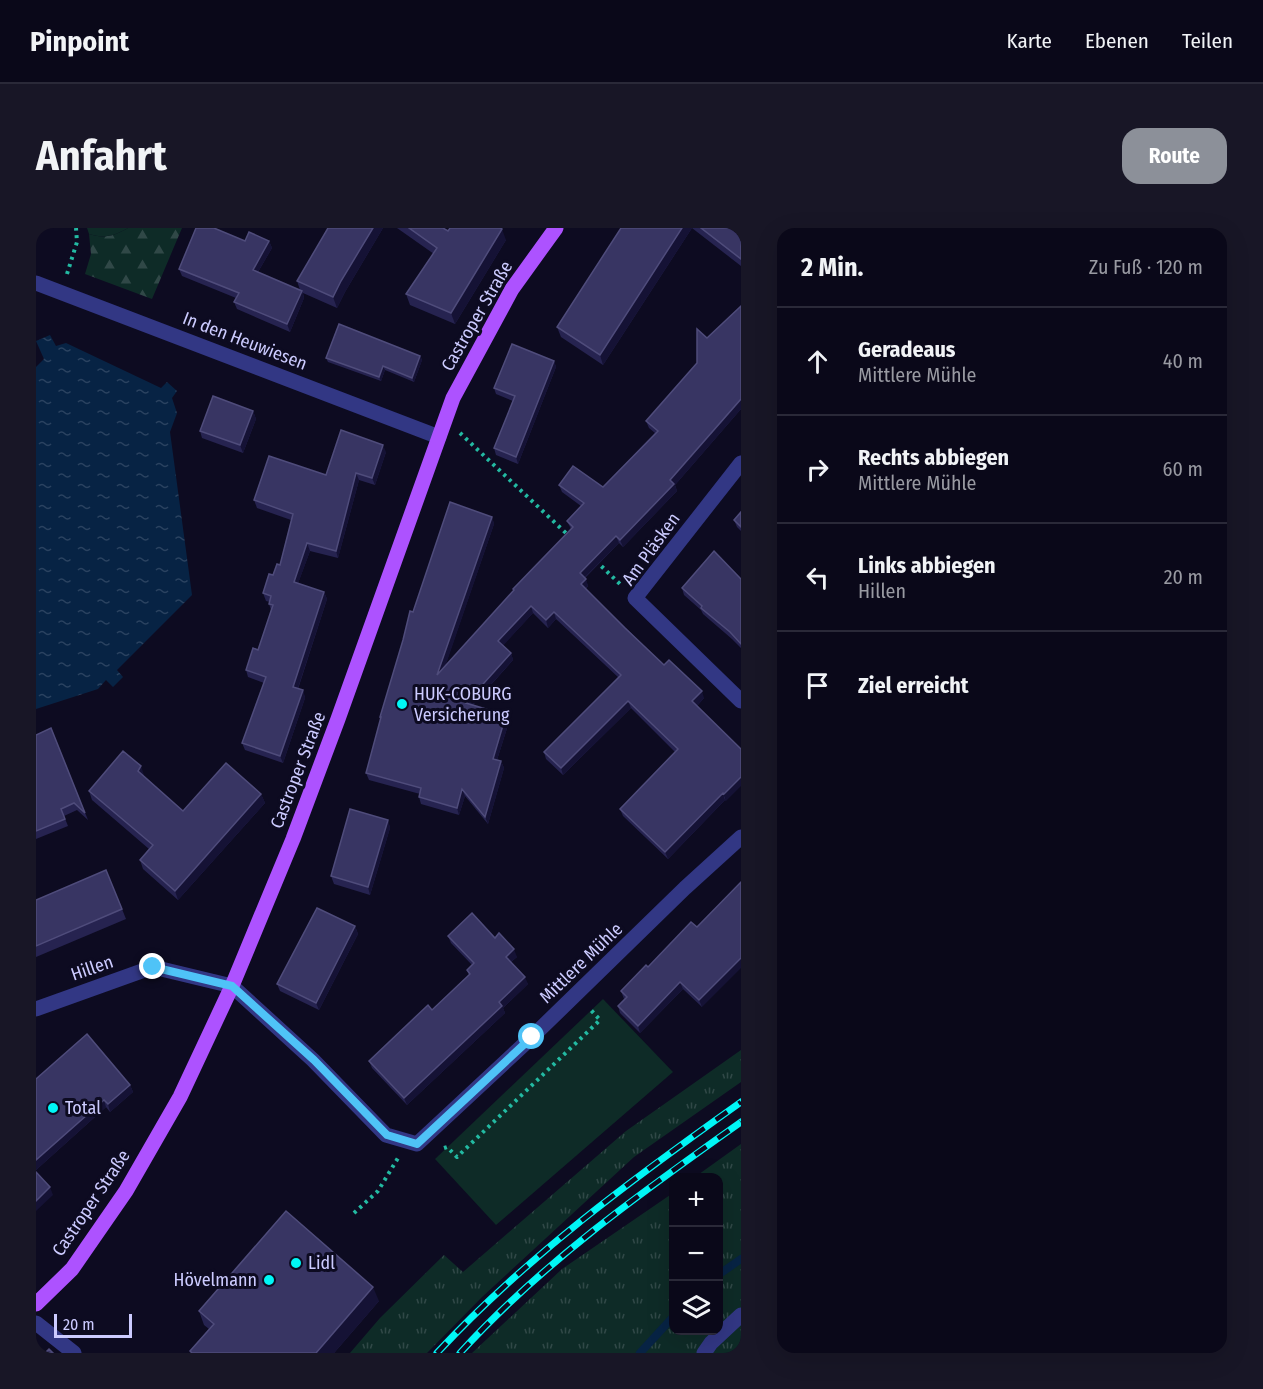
<!DOCTYPE html>
<html lang="de">
<meta charset="utf-8">
<style>
body{margin:0;font-family:"Fira Sans Condensed",sans-serif;background:#181626;color:#f1f3f6}
.controls{position:absolute;right:18px;bottom:18px;display:grid;overflow:hidden;border-radius:12px;box-shadow:0 6px 24px #0002}
.controls button{width:54px;height:54px;display:grid;place-items:center;padding:0;border:0;border-bottom:2px solid #2a2938;background:#0a0819;color:#f1f3f6;font:30px sans-serif}
.scale{position:absolute;left:18px;bottom:15px;width:78px;box-sizing:border-box;padding-left:6px;border:3px solid #cccbff;border-top:0;font-size:16px;line-height:21px;white-space:nowrap;color:#cccbff;-webkit-text-stroke:4px #0d0b21;paint-order:stroke}
.stop{position:absolute;width:18px;height:18px;margin:-14px;border:4px solid #4fc3f7;border-radius:50%;background:#fff}
.stop.end{background:#4fc3f7;border-color:#fff;box-shadow:0 2px 6px #0008}
.list{margin:0;padding:0;list-style:none}
h2{display:flex;justify-content:space-between;align-items:center;height:78px;margin:0;padding:0 24px;font-size:26px}
h2 small{font-size:20px;font-weight:400;color:#999aa2}
.list li{display:grid;grid-template-columns:39px 1fr auto;gap:18px;align-items:center;box-sizing:border-box;height:108px;padding:0 24px;border-top:2px solid #2a2938}
.list b{display:block;font-size:22px;white-space:nowrap}
.list p{margin:0;font-size:20px;white-space:nowrap;color:#999aa2}
.list em{font-size:20px;font-style:normal;color:#999aa2}
.icon{flex:none;width:33px;height:33px;fill:none;stroke:currentColor;stroke-width:2;stroke-linecap:round;stroke-linejoin:round}
.map{position:relative;flex:none;width:705px;height:1125px;overflow:hidden;border-radius:18px}
header{display:flex;align-items:center;gap:36px;box-sizing:border-box;height:84px;padding:0 30px;background:#0a0819;border-bottom:2px solid #2a2938}
header strong{font-size:28px}
nav{display:flex;gap:33px;margin-inline-start:auto;font-size:21px}
.intro{display:flex;align-items:center;justify-content:space-between;box-sizing:border-box;height:144px;padding:0 36px}
h1{margin:0;font-size:42px}
.button{padding:15px 27px;border-radius:18px;background:#8c9099;color:#fff;font-size:21px;font-weight:700}
main{display:flex;gap:36px;padding:0 36px}
aside{flex:1;background:#0a0819;border-radius:18px;box-shadow:0 6px 24px #0002}
.map>svg:first-child{display:block}
.grass{fill:url(#grass-tufts)}
.forest{fill:url(#forest-firs)}
.green{fill:#0e2b27}
.water{fill:url(#water-ripples)}
.lines{fill:none;stroke-linecap:round;stroke-linejoin:round}
.stream{stroke:#072344;stroke-width:8}
.path{stroke:#23baa2;stroke-width:4;stroke-dasharray:3 4.5;stroke-linecap:butt}
.minor{stroke:#323784;stroke-width:15}
.major{stroke:#ad52ff;stroke-width:15}
.rail-casing{stroke:#00f6f6;stroke-width:7}
.rail{stroke:#0d0b21;stroke-width:4.5;stroke-dasharray:14;stroke-linecap:butt}
.wall{fill:#262350}
.shaded-wall{fill:#151235}
.building{fill:#383563;stroke:#4f4c7b;stroke-width:1.5}
.route{stroke:#4fc3f7;stroke-width:8}
.poi-dot{fill:#00f6f6;stroke:#0d0b21;stroke-width:2}
.labels{text-anchor:middle;stroke-width:6;stroke-linejoin:round;paint-order:stroke}
.street-label{font-size:18px;fill:#cccbff;stroke:#0d0b21}
.poi-label{font-size:18px;fill:#cccbff;stroke:#0d0b21;text-anchor:start}
</style>
<header>
<strong>Pinpoint</strong>
<nav><a>Karte</a><a>Ebenen</a><a>Teilen</a></nav>
</header>
<div class="intro"><h1>Anfahrt</h1><a class="button">Route</a></div>
<main>
<div class="map">
<svg width="705" height="1125" viewBox="0 0 705 1125">
<defs>
<pattern id="grass-tufts" width="24" height="20" patternUnits="userSpaceOnUse" patternTransform="scale(1.5)"><rect width="24" height="20" fill="#0e2b27"/><path d="M3 7l-1-3M5 7V3M7 7l1-3M15 17l-1-3M17 17v-4M19 17l1-3" fill="none" stroke="#304847"/></pattern>
<pattern id="forest-firs" width="22" height="20" patternUnits="userSpaceOnUse" patternTransform="scale(1.5)"><rect width="22" height="20" fill="#0e2b27"/><path d="M5 1l3.5 6h-7zM16 11l3.5 6h-7z" fill="#304847"/></pattern>
<pattern id="water-ripples" width="26" height="14" patternUnits="userSpaceOnUse" patternTransform="scale(1.5)"><rect width="26" height="14" fill="#072344"/><path d="M2 4q2-2 4 0t4 0M15 11q2-2 4 0t4 0" fill="none" stroke="#2a4260"/></pattern>
</defs>
<rect width="100%" height="100%" fill="#0d0b21"/>
<!-- grass -->
<g class="grass">
<polygon points="705,822 705,854 598,929 446,1069 391,1125 314,1125 344,1090 408,1027 427,1044 590,903"/>
<polygon points="705,916 705,1125 436,1125 526,1041 637,965 638,1102 682,1102 682,950 659,949"/>
</g>
<!-- forest -->
<path class="forest" d="M 92,0 L 146,0 L 116,71 L 49,46 L 55,26 L 53,6 C 68,11 78,8 92,0 Z"/>
<!-- green -->
<g class="green">
<path d="M 51,0 L 92,0 C 78,8 68,11 53,6 Z"/>
<polygon points="567,771 637,844 460,997 399,931"/>
</g>
<!-- water -->
<polygon class="water" points="14,107 20,118 30,115 125,160 131,154 141,163 136,170 141,185 134,204 156,367 81,442 87,449 77,459 70,452 62,461 0,481 0,139 8,131 0,113"/>
<g class="lines">
<!-- stream -->
<g class="stream">
<polyline points="682,1047 705,1031"/>
<polyline points="604,1125 638,1088"/>
</g>
<!-- path -->
<g class="path">
<polyline points="31,46 41,14 40,0"/>
<polyline points="424,205 532,307"/>
<polyline points="560,333 585,357"/>
<polyline points="408,920 411,919 421,929 564,792 553,780"/>
<polyline points="318,985 342,963 362,930"/>
</g>
<!-- minor -->
<g class="minor">
<polyline points="0,55 403,209"/>
<polyline points="705,235 599,370 705,473"/>
<polyline points="0,781 117,739 196,758 277,832 350,907 381,916 496,809 649,660 705,609"/>
<polyline points="0,1095 38,1125"/>
<polyline points="668,1125 675,1115 705,1087"/>
</g>
<!-- major -->
<polyline class="major" points="0,1076 36,1041 90,963 144,869 196,758 257,611 302,491 417,170 476,61 520,0"/>
<!-- rail casing -->
<g class="rail-casing">
<g id="rail">
<path d="M 401,1125 C 491,1028 598,950 705,874"/>
<path d="M 424,1125 C 506,1035 606,964 705,894"/>
</g>
</g>
<!-- rail -->
<use href="#rail" class="rail"/>
</g>
<!-- wall -->
<g class="wall">
<polygon points="292,0 347,0 309,64 301,80 267,65 268,70 254,104 201,81 198,74 200,70 146,48 143,41 209,13 233,13 236,20 222,44 264,62 261,53"/>
<polygon points="361,0 407,0 412,3 470,12 419,96 374,77 370,66 398,26"/>
<polygon points="585,0 705,0 705,38 656,0 567,137 525,109 521,99"/>
<polygon points="705,78 705,181 639,257 641,263 587,319 583,315 549,350 552,358 550,361 628,437 668,470 661,478 690,573 689,572 632,631 587,588 584,581 639,524 595,480 527,547 510,531 508,524 583,450 520,391 512,400 497,385 467,417 475,425 477,432 437,477 470,487 473,494 461,532 465,533 468,540 452,596 429,568 423,587 385,576 383,569 384,566 333,552 330,545 345,492 344,489 456,289 458,296 409,438 478,363 477,361 535,301 531,293 545,278 526,264 523,257 567,259 619,205 613,200 610,193 661,135 671,110"/>
<polygon points="384,128 386,132 378,154 349,142 345,153 292,134 290,130"/>
<polygon points="518,133 520,139 482,236 460,227 458,220 477,173 460,166 458,160"/>
<polygon points="217,183 220,191 207,225 166,210 164,203"/>
<polygon points="350,224 339,257 323,252 302,330 274,323 262,355 288,364 291,371 262,461 267,462 269,470 247,535 209,522 206,515 228,455 212,449 210,442 222,422 235,382 233,376 234,374 230,373 227,365 244,337 255,292 221,280 218,272 290,247"/>
<polygon points="705,284 705,303 701,299 698,292"/>
<polygon points="705,351 705,420 696,411 667,386 665,382 648,367 646,360"/>
<polygon points="15,500 52,592 41,582 28,588 32,598 0,611 0,507"/>
<polygon points="108,547 108,548 147,583 225,566 229,575 142,672 107,641 104,632 113,621 56,572 53,563"/>
<polygon points="352,592 354,600 334,667 298,656 295,648"/>
<polygon points="0,672 86,681 90,691 0,729"/>
<polygon points="319,698 322,706 283,782 244,763 241,756"/>
<polygon points="661,699 666,779 647,761 604,805 584,785 582,778 588,771 585,763 612,739"/>
<polygon points="412,708 459,710 481,729 475,734 492,756 467,780 469,785 371,877 336,840 333,833 396,782 433,747 431,742 436,737 415,715"/>
<polygon points="0,851 94,857 97,864 74,884 70,879 0,942"/>
<polygon points="343,1073 298,1125 155,1125 154,1123 173,1101 168,1097 163,1083"/>
</g>
<!-- shaded-wall -->
<g class="shaded-wall">
<polygon points="337,0 347,0 309,64 301,80 297,69 305,53"/>
<polygon points="646,0 656,0 567,137 564,127"/>
<polygon points="466,1 470,12 419,96 415,85"/>
<polygon points="233,13 236,20 219,49 217,42"/>
<polygon points="266,63 268,70 254,104 251,96"/>
<polygon points="384,128 386,132 378,154 376,150"/>
<polygon points="518,133 520,139 482,236 480,229"/>
<polygon points="347,138 349,142 345,153 343,149"/>
<polygon points="705,171 705,181 639,257 641,263 587,319 584,312 634,252"/>
<polygon points="217,183 220,191 207,225 204,217"/>
<polygon points="347,217 350,224 339,257 336,250"/>
<polygon points="320,245 323,252 302,330 300,323"/>
<polygon points="456,289 458,296 404,454 401,447"/>
<polygon points="580,308 583,315 546,352 544,345"/>
<polygon points="271,315 274,323 260,361 258,354"/>
<polygon points="550,351 552,358 547,363 545,356"/>
<polygon points="288,364 291,371 260,466 257,459"/>
<polygon points="495,378 497,385 465,420 462,413"/>
<polygon points="518,384 520,391 512,400 510,392"/>
<polygon points="475,425 477,432 432,482 430,475"/>
<polygon points="267,462 269,470 247,535 244,528"/>
<polygon points="666,463 668,470 659,480 656,473"/>
<polygon points="592,473 595,480 527,547 525,540"/>
<polygon points="470,487 473,494 459,538 457,531"/>
<polygon points="465,533 468,540 452,596 449,589"/>
<polygon points="105,538 108,547 105,552 102,543"/>
<polygon points="705,549 705,558 690,573 688,566"/>
<polygon points="426,561 429,568 423,587 421,580"/>
<polygon points="687,565 689,572 632,631 629,624"/>
<polygon points="225,566 229,575 142,672 139,663"/>
<polygon points="352,592 354,600 334,667 332,659"/>
<polygon points="319,698 322,706 283,782 280,775"/>
<polygon points="478,721 481,729 472,736 470,729"/>
<polygon points="705,730 705,740 666,779 663,772"/>
<polygon points="489,749 492,756 467,780 469,785 371,877 368,870 463,774"/>
<polygon points="644,754 647,761 604,805 602,798"/>
<polygon points="94,857 97,864 74,884 72,876"/>
<polygon points="68,872 70,879 0,942 0,932"/>
<polygon points="14,959 17,967 0,983 0,973"/>
<polygon points="337,1059 343,1073 298,1125 280,1125"/>
</g>
<!-- building -->
<g class="building">
<polygon points="160,0 178,0 209,13 213,4 233,13 217,42 266,63 251,96 198,74 203,65 143,41"/>
<polygon points="292,0 337,0 305,53 297,69 261,53"/>
<polygon points="373,0 407,0 412,3 414,0 464,0 466,1 415,85 370,66 401,20"/>
<polygon points="585,0 646,0 564,127 521,99"/>
<polygon points="665,0 705,0 705,31"/>
<polygon points="705,78 705,171 634,252 638,256 584,312 580,308 544,345 550,351 545,356 589,400 628,437 633,432 666,463 656,473 705,521 705,549 688,566 687,565 629,624 584,581 642,521 592,473 525,540 508,524 585,447 518,384 510,392 495,378 462,413 475,425 430,475 470,487 457,531 465,533 449,589 426,561 421,580 383,569 385,560 330,545 345,489 344,489 367,412 374,383 377,384 414,274 456,289 401,447 478,362 477,361 537,299 531,293 548,275 523,257 537,238 567,259 622,203 610,193 661,135 661,101 671,110"/>
<polygon points="303,96 384,128 376,150 347,138 343,149 290,130"/>
<polygon points="476,116 518,133 480,229 458,220 479,168 458,160"/>
<polygon points="177,168 217,183 204,217 164,203"/>
<polygon points="305,202 347,217 336,250 320,245 300,323 271,315 258,354 288,364 257,459 267,462 244,528 206,515 230,449 210,442 217,420 222,422 237,377 233,376 235,368 227,365 233,346 237,347 241,336 244,337 257,286 218,272 233,228 290,247"/>
<polygon points="705,284 705,299 698,292"/>
<polygon points="678,323 705,351 705,416 694,404 665,380 666,378 646,360"/>
<polygon points="15,500 49,585 38,575 25,581 29,591 0,603 0,507"/>
<polygon points="87,523 105,538 102,543 147,583 190,535 225,566 139,663 104,632 117,617 53,563"/>
<polygon points="314,581 352,592 332,659 295,648"/>
<polygon points="70,642 86,681 0,718 0,672"/>
<polygon points="705,654 705,730 663,772 644,754 602,798 582,778 591,769 585,763 610,737 612,739 655,694 661,699"/>
<polygon points="281,680 319,698 280,775 241,756"/>
<polygon points="436,685 459,710 463,705 478,721 470,729 489,749 463,774 466,778 368,870 333,833 392,777 396,782 434,746 431,742 438,735 412,708"/>
<polygon points="51,806 94,857 72,876 68,872 0,932 0,851"/>
<polygon points="0,944 14,959 0,973"/>
<polygon points="250,983 337,1059 280,1125 156,1125 154,1123 178,1096 163,1083"/>
<polygon points="13,1121 17,1125 9,1125"/>
</g>
<g class="lines">
<!-- route -->
<polyline class="route" points="117,739 196,758 278,832 351,907 381,916 496,809"/>
</g>
<!-- markers -->
<g class="poi-dot">
<circle cx="366" cy="476" r="6"/>
<circle cx="17" cy="880" r="6"/>
<circle cx="260" cy="1035" r="6"/>
<circle cx="233" cy="1052" r="6"/>
</g>
<g class="labels">
<!-- street labels -->
<g class="street-label">
<text transform="translate(441 88) rotate(-60)" y="6">Castroper Straße</text>
<text transform="translate(209 113) rotate(21)" y="6">In den Heuwiesen</text>
<text transform="translate(615 321) rotate(-54)" y="6">Am Pläsken</text>
<text transform="translate(262 542) rotate(-69)" y="6">Castroper Straße</text>
<text transform="translate(545 735) rotate(-44)" y="6">Mittlere Mühle</text>
<text transform="translate(56 740) rotate(-19)" y="6">Hillen</text>
<text transform="translate(55 975) rotate(-56)" y="6">Castroper Straße</text>
</g>
<!-- poi labels -->
<g class="poi-label">
<text x="378" y="472">HUK-COBURG<tspan x="378" dy="21">Versicherung</tspan></text>
<text x="29" y="886">Total</text>
<text x="272" y="1041">Lidl</text>
<text x="221" y="1058" text-anchor="end">Hövelmann</text>
</g>
</g>
</svg>
<div class="controls">
<button>+</button>
<button>−</button>
<button><svg class="icon" aria-label="layers" viewBox="0 0 24 24"><path d="M12 4l9 5-9 5-9-5zM3 14l9 5 9-5"/></svg></button>
</div>
<div class="scale">20 m</div>
<div class="stop" style="left:496px;top:809px"></div>
<div class="stop end" style="left:117px;top:739px"></div>
</div>
<aside>
<h2>2 Min.<small>Zu Fuß · 120 m</small></h2>
<ul class="list">
<li><svg class="icon" aria-label="ahead" viewBox="0 0 24 24"><path d="M12 20V5M6 11l6-6 6 6"/></svg><div><b>Geradeaus</b><p>Mittlere Mühle</p></div><em>40 m</em></li>
<li><svg class="icon" aria-label="right" viewBox="0 0 24 24"><path d="M7 20v-9h11M14 6l5 5-5 5"/></svg><div><b>Rechts abbiegen</b><p>Mittlere Mühle</p></div><em>60 m</em></li>
<li><svg class="icon" aria-label="left" viewBox="0 0 24 24"><path d="M17 20v-9H6M10 6l-5 5 5 5"/></svg><div><b>Links abbiegen</b><p>Hillen</p></div><em>20 m</em></li>
<li><svg class="icon" aria-label="arrive" viewBox="0 0 24 24"><path d="M6 21V4h12l-3 4 3 4H6"/></svg><div><b>Ziel erreicht</b></div></li>
</ul>
</aside>
</main>
